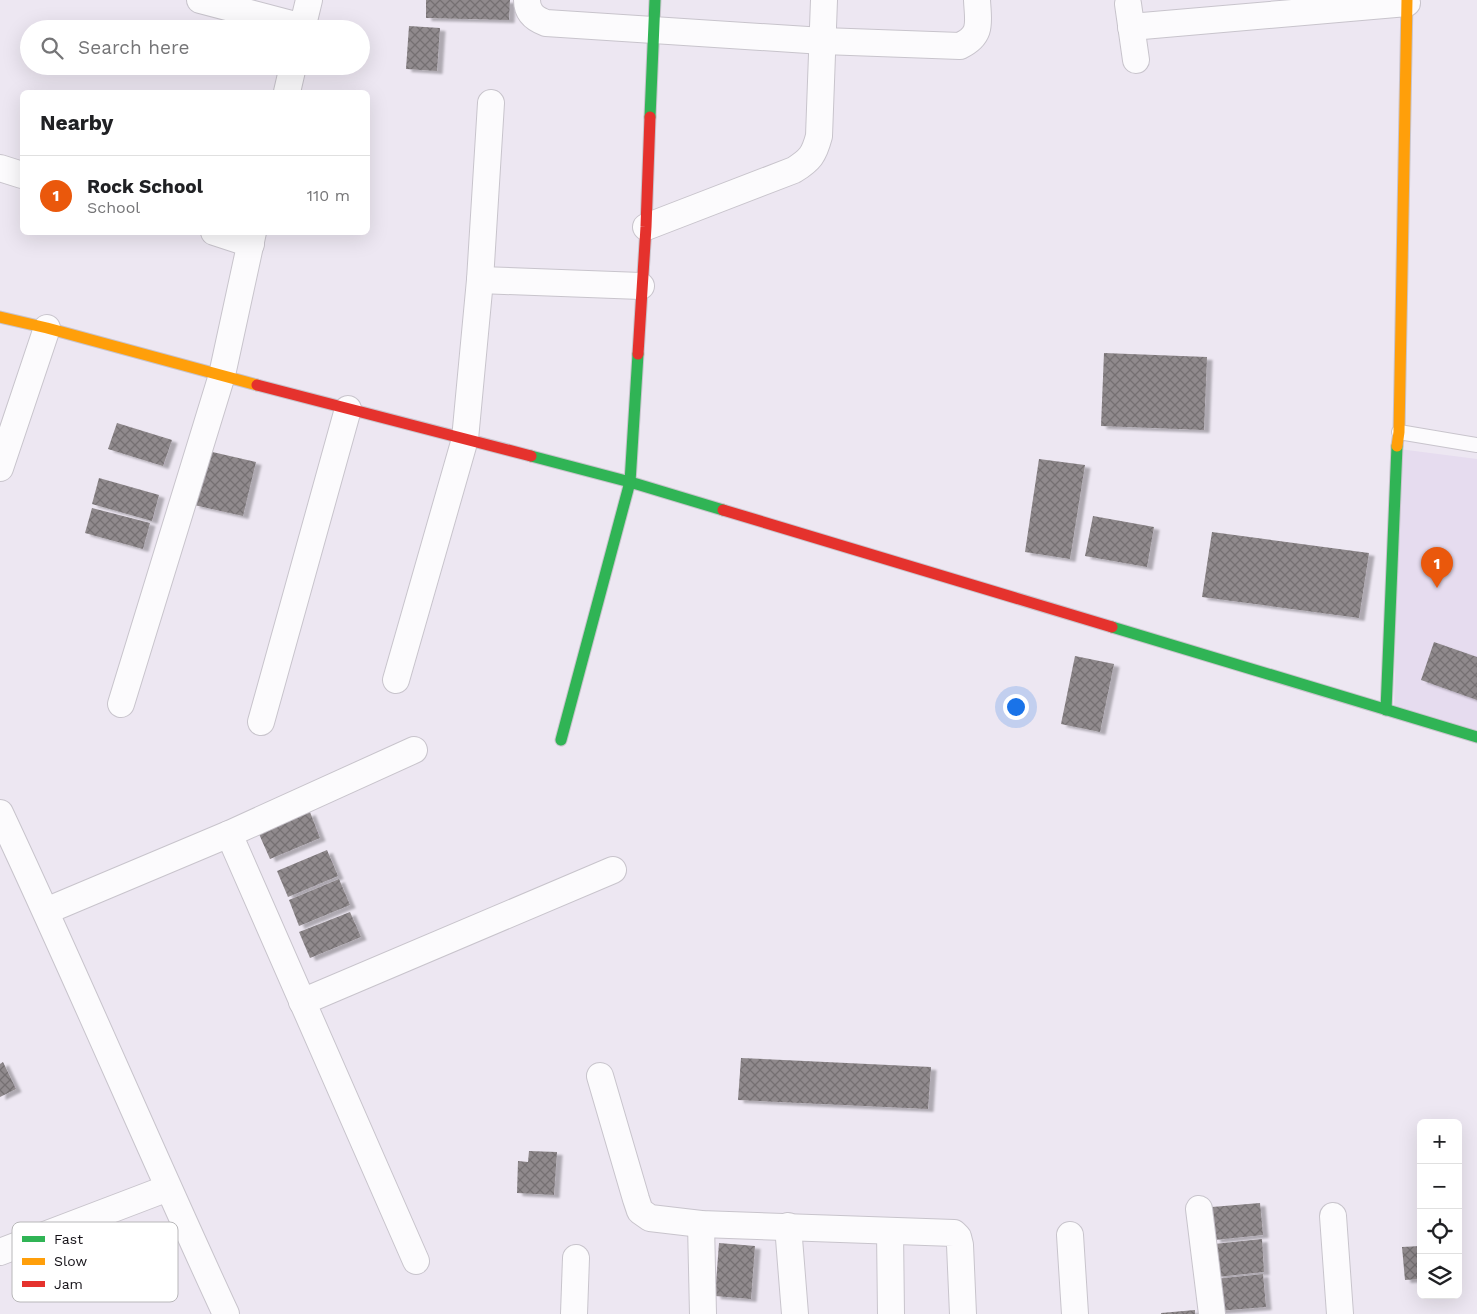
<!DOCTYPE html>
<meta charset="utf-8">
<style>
body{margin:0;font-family:"Work Sans",sans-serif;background:#f6f6f6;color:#202124}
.controls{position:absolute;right:15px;bottom:15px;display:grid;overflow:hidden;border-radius:8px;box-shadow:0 5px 20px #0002}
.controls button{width:45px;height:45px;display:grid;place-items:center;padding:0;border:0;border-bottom:1px solid #e0e0e0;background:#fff;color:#202124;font:25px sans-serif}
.you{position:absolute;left:1015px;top:706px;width:18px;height:18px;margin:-12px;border:4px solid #fff;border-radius:50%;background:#1a73e8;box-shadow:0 0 0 8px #1a73e833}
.badge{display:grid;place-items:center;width:32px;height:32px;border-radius:50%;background:#ea580c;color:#fff;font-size:16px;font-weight:700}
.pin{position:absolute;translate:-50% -41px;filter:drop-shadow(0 1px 2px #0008)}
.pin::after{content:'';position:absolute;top:26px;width:18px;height:15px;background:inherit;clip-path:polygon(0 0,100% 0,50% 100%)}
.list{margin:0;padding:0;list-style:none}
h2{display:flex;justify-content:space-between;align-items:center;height:65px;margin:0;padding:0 20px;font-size:21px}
h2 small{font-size:16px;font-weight:400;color:#757577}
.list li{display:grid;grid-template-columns:32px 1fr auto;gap:15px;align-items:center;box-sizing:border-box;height:80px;padding:0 20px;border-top:1px solid #e0e0e0}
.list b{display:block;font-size:19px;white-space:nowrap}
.list p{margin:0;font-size:16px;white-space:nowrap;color:#757577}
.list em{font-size:16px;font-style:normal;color:#757577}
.icon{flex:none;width:28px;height:28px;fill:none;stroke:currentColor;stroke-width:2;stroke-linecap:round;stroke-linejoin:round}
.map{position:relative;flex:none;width:1477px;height:1314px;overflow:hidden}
.search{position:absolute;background:#fff;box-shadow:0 5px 20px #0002;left:20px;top:20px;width:350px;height:55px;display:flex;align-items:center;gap:12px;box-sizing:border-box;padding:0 18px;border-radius:28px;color:#757577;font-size:19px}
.panel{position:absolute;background:#fff;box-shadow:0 5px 20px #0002;left:20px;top:90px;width:350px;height:145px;border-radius:8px}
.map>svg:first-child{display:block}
.built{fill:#e6dcef}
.building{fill:url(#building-cross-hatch);filter:url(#shadow)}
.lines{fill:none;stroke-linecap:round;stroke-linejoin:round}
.lane-casing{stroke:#c8c4cc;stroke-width:16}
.street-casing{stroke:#c8c4cc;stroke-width:28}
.fast-casing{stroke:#c8c4cc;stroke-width:13}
.slow-casing{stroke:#c8c4cc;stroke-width:13}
.jam-casing{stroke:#c8c4cc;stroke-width:13}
.lane{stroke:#fcfbfd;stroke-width:14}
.street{stroke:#fcfbfd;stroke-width:26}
.fast{stroke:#30b455;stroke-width:11}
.slow{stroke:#ff9f0a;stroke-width:11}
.jam{stroke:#e5322d;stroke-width:11}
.key{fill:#fff;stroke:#b8b7b9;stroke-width:1}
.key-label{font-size:14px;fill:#131016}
</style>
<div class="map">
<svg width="1477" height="1314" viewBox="0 0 1477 1314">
<defs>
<pattern id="building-cross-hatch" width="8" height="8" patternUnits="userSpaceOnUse" patternTransform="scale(1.25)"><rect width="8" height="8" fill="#908a8d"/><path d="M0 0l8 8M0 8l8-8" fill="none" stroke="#746f72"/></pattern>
<filter id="shadow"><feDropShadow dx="5.5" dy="3" stdDeviation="1" flood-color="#0004"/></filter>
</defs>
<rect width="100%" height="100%" fill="#ede7f2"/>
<!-- built -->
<polygon class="built" points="1399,449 1477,459 1477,742 1394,717"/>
<!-- building -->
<g class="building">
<polygon points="426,0 510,0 509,20 426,18"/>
<polygon points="409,26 440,28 437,71 406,69"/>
<polygon points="1104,353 1207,357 1204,430 1101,426"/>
<polygon points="117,423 172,440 163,466 108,449"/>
<polygon points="208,451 256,462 243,516 194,505"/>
<polygon points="1039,459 1085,465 1070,559 1025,552"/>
<polygon points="99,478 159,495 152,521 92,504"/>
<polygon points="92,508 150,523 143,549 85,533"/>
<polygon points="1093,516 1154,527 1147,567 1085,556"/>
<polygon points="1212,532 1369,553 1359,618 1202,597"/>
<polygon points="1434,642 1477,657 1477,700 1421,680"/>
<polygon points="1075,656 1114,664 1100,732 1061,724"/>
<polygon points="310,812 320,838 270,859 259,834"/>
<polygon points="327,850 338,876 288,897 277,871"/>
<polygon points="339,879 350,905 299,926 289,900"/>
<polygon points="350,912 361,937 310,958 299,932"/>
<polygon points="741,1058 931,1067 928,1109 738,1100"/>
<polygon points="3,1062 16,1089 0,1097 0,1064"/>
<polygon points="529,1151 557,1152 554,1195 517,1193 518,1161 528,1162"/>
<polygon points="1260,1203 1263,1235 1215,1240 1212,1207"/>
<polygon points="1262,1239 1264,1272 1217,1277 1214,1244"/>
<polygon points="719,1243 755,1246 751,1299 715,1296"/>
<polygon points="1421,1246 1421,1279 1405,1280 1402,1247"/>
<polygon points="1263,1274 1266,1307 1218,1311 1215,1279"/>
<polygon points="1195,1310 1195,1314 1161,1314 1161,1313"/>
</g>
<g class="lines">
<!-- lane casing -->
<g class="lane-casing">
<polyline id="lane" points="1399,432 1477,445"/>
</g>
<!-- street casing -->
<g class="street-casing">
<g id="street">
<polyline points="200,0 303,27"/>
<path d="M 527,0 C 527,13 535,19 546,23 L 823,41 L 960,46 C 983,35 978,22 977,0"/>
<polyline points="1128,4 1136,60"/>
<polyline points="1131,27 1407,3"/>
<polyline points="302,29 309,0"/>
<polyline points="287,92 293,66"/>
<polyline points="0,168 22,175"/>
<path d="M 646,227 L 794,170 C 810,160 814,155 819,136 L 824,0"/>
<polyline points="214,232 251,244"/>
<polyline points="480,280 641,286"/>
<polyline points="0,468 47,328"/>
<polyline points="396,680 465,439 480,280 491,103"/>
<polyline points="121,704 222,375 253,232"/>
<polyline points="261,722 348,409"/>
<path d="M 0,813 C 78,979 149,1148 226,1314"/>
<polyline points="229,834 416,1261"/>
<polyline points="46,911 229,834 414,750"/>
<polyline points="302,1002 613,870"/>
<polyline points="600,1076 636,1199 640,1211 650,1218 701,1224 954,1233 958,1237 960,1245 963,1314"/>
<polyline points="1199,1209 1212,1314"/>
<polyline points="1333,1216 1340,1314"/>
<polyline points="701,1224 703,1314"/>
<polyline points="788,1226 795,1314"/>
<polyline points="890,1231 891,1314"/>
<polyline points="1070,1235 1075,1314"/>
<polyline points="0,1252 168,1188"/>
<polyline points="574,1314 576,1258"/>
</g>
</g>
<!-- fast casing -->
<g class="fast-casing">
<g id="fast">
<polyline points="650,117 655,0"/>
<polyline points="531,456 630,482 723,510"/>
<polyline points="1112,627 1477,737"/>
<polyline points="1386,710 1397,446"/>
<polyline points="561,740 630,482 638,354"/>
</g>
</g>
<!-- slow casing -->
<g class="slow-casing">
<g id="slow">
<polyline points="0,317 47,328 257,385"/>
<polyline points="1397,446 1399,432 1407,0"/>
</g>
</g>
<!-- jam casing -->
<g class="jam-casing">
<g id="jam">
<polyline points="638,354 646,227 650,117"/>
<polyline points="257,385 531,456"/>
<polyline points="723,510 1112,627"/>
</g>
</g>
<!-- lane -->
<use href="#lane" class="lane"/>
<!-- street -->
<use href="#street" class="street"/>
<!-- fast -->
<use href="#fast" class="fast"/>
<!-- slow -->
<use href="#slow" class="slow"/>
<!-- jam -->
<use href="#jam" class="jam"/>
</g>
<!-- legend -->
<rect x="12" y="1222" width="166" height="80" rx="8" class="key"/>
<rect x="22" y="1236" width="23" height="6" fill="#30b455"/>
<rect x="22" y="1258" width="23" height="7" fill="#ff9f0a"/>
<rect x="22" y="1281" width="23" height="6" fill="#e5322d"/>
<g class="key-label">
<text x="54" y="1244">Fast</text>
<text x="54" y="1266">Slow</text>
<text x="54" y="1289">Jam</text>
</g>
</svg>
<div class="controls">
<button>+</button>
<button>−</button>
<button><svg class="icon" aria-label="locate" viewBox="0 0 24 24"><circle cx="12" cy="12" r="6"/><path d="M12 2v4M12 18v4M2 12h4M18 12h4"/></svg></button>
<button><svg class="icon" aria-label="layers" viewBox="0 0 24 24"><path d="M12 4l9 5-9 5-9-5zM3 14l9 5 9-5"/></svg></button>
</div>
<div class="you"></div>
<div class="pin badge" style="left:1437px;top:588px">1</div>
<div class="search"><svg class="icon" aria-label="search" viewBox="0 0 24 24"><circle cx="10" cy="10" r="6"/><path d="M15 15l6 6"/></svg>Search here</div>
<section class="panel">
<h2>Nearby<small></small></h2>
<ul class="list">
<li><span class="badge">1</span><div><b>Rock School</b><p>School</p></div><em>110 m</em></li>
</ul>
</section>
</div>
